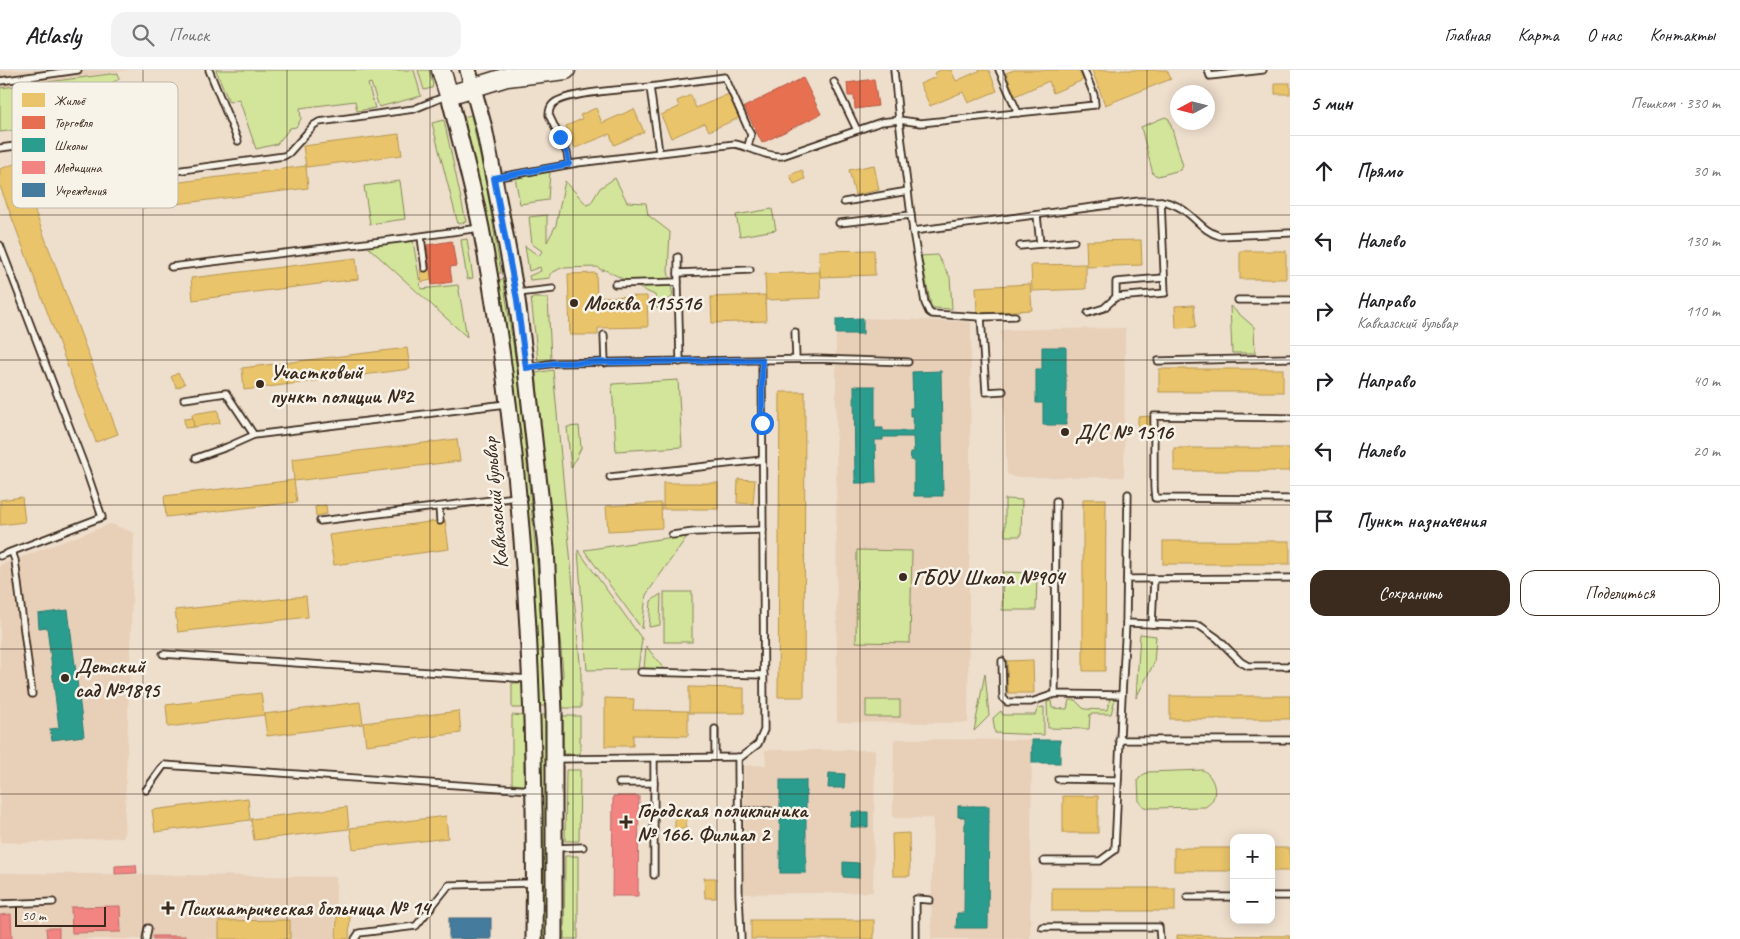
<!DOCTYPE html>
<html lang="ru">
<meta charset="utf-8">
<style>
body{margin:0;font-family:Caveat,sans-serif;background:#f2f2f2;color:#202124}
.controls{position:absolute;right:15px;bottom:15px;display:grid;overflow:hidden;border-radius:10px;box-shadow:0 2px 12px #0003}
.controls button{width:45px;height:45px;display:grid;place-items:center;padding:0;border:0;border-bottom:1px solid #e0e0e0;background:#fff;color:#202124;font:25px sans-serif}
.compass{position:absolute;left:1170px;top:15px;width:45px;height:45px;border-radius:50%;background:#fff;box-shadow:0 2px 12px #0003;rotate:263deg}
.scale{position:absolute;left:15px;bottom:12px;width:91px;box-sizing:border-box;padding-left:5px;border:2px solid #3b2a1e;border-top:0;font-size:14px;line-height:18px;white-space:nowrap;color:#3b2a1e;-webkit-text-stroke:4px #f7f3e8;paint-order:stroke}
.stop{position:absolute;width:15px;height:15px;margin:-11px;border:4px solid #1a73e8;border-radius:50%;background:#fff}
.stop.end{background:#1a73e8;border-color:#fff;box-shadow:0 1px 5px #0008}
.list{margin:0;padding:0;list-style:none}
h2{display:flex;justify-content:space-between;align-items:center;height:65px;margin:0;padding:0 20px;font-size:21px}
h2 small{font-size:16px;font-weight:400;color:#757577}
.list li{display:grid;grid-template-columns:32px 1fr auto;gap:15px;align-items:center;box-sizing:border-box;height:70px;padding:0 20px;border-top:1px solid #e0e0e0}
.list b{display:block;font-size:19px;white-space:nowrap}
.list p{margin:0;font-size:16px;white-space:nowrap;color:#757577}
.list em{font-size:16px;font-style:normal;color:#757577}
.actions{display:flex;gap:10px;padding:15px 20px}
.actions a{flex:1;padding:11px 0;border:1px solid #3b2a1e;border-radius:15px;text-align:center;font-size:18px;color:#3b2a1e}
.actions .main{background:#3b2a1e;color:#fff}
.icon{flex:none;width:28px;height:28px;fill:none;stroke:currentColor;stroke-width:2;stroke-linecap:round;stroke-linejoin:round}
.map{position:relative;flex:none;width:1290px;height:869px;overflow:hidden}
header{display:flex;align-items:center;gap:30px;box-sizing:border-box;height:70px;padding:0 25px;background:#fff;border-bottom:1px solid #e0e0e0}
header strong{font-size:24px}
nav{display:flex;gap:28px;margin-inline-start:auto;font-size:18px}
.search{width:350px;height:45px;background:#f2f2f2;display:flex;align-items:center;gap:12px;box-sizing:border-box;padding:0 18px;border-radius:15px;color:#757577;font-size:19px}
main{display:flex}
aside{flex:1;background:#fff}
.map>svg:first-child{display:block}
.built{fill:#e7cfb8}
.green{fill:#d2e59a;stroke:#86885c}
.homes{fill:#e9c46a;stroke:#b59653}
.shops{fill:#e76f51;stroke:#b35a42}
.schools{fill:#2a9d8f;stroke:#2f7a6d}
.health{fill:#f28482;stroke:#bb6964}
.public{fill:#457b9d;stroke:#426377}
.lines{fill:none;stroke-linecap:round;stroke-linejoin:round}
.lane-casing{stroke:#3b2a1e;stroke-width:9}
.secondary-casing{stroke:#3b2a1e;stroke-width:19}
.primary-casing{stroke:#3b2a1e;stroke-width:21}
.lane{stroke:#f7f3e8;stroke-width:5.5}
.secondary{stroke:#f7f3e8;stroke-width:15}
.primary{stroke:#f7f3e8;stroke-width:18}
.route{stroke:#1a73e8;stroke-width:6}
.grid{fill:none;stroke:#3b2a1e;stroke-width:1;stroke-opacity:0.55}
.poi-dot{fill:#3b2a1e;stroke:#f7f3e8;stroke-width:2}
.labels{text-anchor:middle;stroke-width:5;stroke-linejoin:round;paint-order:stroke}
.poi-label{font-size:21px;font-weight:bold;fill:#3b2a1e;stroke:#f7f3e8;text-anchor:start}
.street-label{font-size:21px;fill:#3b2a1e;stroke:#f7f3e8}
.key{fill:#f7f3e8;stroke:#bfb7ab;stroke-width:1}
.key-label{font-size:14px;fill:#3b2a1e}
</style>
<header>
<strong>Atlasly</strong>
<div class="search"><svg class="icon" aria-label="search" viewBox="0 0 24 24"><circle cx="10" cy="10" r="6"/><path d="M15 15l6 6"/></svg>Поиск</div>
<nav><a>Главная</a><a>Карта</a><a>О нас</a><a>Контакты</a></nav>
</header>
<main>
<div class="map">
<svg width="1290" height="869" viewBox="0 0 1290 869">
<rect width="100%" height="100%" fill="#eedecc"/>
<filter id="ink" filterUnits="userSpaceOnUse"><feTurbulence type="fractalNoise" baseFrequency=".02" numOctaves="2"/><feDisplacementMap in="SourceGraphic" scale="10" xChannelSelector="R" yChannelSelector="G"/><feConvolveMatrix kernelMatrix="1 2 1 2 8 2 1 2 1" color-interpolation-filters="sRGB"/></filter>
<g filter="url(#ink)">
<!-- built -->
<g class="built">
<polygon points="0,0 129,0 0,18"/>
<polygon points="863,248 971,252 968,653 837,652 836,264 863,264"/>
<polygon points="1125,258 1124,407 1014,407 1007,404 1001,260"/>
<polygon points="111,454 134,463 124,767 23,773 0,772 0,495"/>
<polygon points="894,669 1032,670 1030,869 931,869 933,748 893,748"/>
<polygon points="765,680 875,680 873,822 744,824 744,696 766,695"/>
<polygon points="0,803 336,807 335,869 0,869"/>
</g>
<!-- green -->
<g class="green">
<polygon points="216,0 414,0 421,26 379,37 371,13 368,14 375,38 357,41 355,31 300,38 301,49 296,57 290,58 277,74 256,79 239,29 229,32"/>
<polygon points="418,0 429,0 433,14 432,18 424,20"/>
<polygon points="118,3 119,9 58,44 49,56 0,62 0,18"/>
<polygon points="471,45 486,113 501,203 494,204 479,114 464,47"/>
<polygon points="1165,47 1169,49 1183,96 1180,100 1158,106 1153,104 1141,57"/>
<polygon points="444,50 466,152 458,154 432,53"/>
<polygon points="550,101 548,130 520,134 515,107"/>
<path d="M 615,108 L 627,132 L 646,133 L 648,145 L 670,162 L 668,201 L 673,226 L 657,239 L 655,225 C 637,218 621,207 603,199 L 603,201 L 597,197 L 561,198 L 550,204 L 550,208 L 530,210 L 529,206 L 541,201 L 540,197 L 529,201 L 525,176 L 539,186 L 542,181 L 532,174 L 529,147 L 547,145 L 547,172 L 556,155 L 565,111 L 587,135 L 591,133 L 600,118 Z"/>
<polygon points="400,111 405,149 370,154 364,116"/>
<polygon points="772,139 776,160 740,166 736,145"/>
<polygon points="467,169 473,208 467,209 461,170"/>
<polygon points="413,171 421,219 458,215 467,267 367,176"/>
<polygon points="937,185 950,207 952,239 934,238 931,236 921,186"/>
<polygon points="503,209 519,313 541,536 545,636 537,636 536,558 519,387 496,211"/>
<polygon points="531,228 548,228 551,289 538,291"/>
<polygon points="1230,236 1254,257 1255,283 1232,283"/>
<polygon points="553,300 581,603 581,638 562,638 563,603 536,303"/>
<polygon points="678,310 682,377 616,381 612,314"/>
<polygon points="579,356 581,378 571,398 567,357"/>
<polygon points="1005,429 1022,430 1021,466 1005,466"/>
<polygon points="688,465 646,525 642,559 584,480"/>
<polygon points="578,480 642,569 638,599 587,600"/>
<polygon points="857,480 912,481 910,573 856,572"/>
<polygon points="1003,502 1037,503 1036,540 1002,540"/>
<rect x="664" y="522" width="28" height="50"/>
<polygon points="661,524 660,555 649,557 651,531"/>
<polygon points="1140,564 1156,566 1154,593 1136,628"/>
<polygon points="646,576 664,599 644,599"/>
<polygon points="985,603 989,646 974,661"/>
<polygon points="512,613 521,613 523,616 524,638 512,638"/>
<polygon points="1110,628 1115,629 1111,644 1090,644 1089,659 1048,658 1047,632 1051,631 1052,638 1067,639 1069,630 1075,630 1084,639 1107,640"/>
<rect x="866" y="630" width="34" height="17"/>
<polygon points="1044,637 1044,665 995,663 993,648 1001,641 1003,645 1035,645 1038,638"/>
<polygon points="512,645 524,646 524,713 522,715 512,714"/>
<polygon points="538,645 545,645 547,869 541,869"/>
<rect x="563" y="646" width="17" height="38"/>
<polygon points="566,700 580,700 579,771 565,771"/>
<path d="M 1203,700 C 1216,708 1220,729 1205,737 L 1150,738 L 1144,737 L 1139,731 L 1138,710 L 1141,706 L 1148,702 Z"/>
<polygon points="565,786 578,786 578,869 564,869"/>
</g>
<!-- homes -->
<g class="homes">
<polygon points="941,0 951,0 956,11 981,0 989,0 997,21 968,33 963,22 930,36 920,14 936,7 934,3"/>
<polygon points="1014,0 1078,0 1083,10 1053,23 1049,11 1015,26 1006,3"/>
<polygon points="1092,0 1167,0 1171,9 1105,35"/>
<rect x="1275" y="13" width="15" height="11"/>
<polygon points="729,24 739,48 709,61 705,53 671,68 661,45 679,37 677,31 691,25 696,38"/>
<polygon points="596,38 602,53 634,39 644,62 614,75 610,64 575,78 566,56 582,49 580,45"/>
<polygon points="399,64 402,85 306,97 303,76"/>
<polygon points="17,93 118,364 96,372 0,116 0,99"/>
<polygon points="874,95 879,120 855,125 849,100"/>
<polygon points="306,96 308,118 143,138 141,117"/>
<polygon points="802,100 805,109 794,114 790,105"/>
<polygon points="1141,170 1142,195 1087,197 1086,171"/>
<polygon points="874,180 875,205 820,207 819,181"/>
<rect x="1240" y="181" width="46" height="28"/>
<polygon points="356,188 358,209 193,230 191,208"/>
<polygon points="1086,194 1086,219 1032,221 1031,195"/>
<polygon points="430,198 432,210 422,212 420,199"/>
<polygon points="820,202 821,228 766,230 765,204"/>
<polygon points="596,203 597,227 647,226 648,257 598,258 598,265 570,265 568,204"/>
<polygon points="1030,214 1032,240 977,243 976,217"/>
<polygon points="765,225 766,251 712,253 711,227"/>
<polygon points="1194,235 1196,257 1176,258 1175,236"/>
<polygon points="407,278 410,299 244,320 242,298"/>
<rect x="1159" y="299" width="124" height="23"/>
<polygon points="178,303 185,314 177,318 171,307"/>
<polygon points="780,322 805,322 804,627 778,627"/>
<polygon points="218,340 220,353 194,357 192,344"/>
<polygon points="1150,346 1150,362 1138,362 1138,347"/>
<polygon points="193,348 194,357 185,358 184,349"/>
<polygon points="457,369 460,391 294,411 292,389"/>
<rect x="1174" y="378" width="116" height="23"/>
<polygon points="738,409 755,410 753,434 737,433"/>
<polygon points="294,410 297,432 166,447 164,426"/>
<rect x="663" y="413" width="55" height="26"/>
<polygon points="22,427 25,452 0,455 0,430"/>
<polygon points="1083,429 1106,429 1105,601 1083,601"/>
<polygon points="661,433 662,458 608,461 606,436"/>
<polygon points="326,435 327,444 316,446 315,437"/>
<polygon points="445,450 449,479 334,495 329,465"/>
<rect x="1163" y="471" width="127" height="23"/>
<polygon points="306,526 308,547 178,562 175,540"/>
<polygon points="1033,590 1034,623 1008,623 1007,591"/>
<polygon points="689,617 744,618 744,643 689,643"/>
<polygon points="261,623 264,645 168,657 166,635"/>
<rect x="1170" y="626" width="120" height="23"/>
<polygon points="605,628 634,629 633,640 688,641 688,666 633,665 633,676 605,676"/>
<polygon points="360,632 363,654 267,666 264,644"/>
<polygon points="459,641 461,663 366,675 363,653"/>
<rect x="1063" y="726" width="35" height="37"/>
<polygon points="248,728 250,750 155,762 152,740"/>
<polygon points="347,737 349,759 254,770 251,749"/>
<polygon points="675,745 687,746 686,759 675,759"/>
<polygon points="446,746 448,768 353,779 350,758"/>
<polygon points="909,763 910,806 893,806 892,764"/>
<rect x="1174" y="778" width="60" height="23"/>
<rect x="1271" y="778" width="19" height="23"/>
<polygon points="704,808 716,808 716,828 705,828"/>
<rect x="1052" y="818" width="123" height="23"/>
<polygon points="337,842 350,843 349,869 336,869"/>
<polygon points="290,850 290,869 219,869 219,851"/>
<rect x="751" y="850" width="123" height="19"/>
<polygon points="1177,865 1290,866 1290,869 1177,869"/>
</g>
<!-- shops -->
<g class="shops">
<polygon points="803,8 821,44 762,73 744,37"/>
<polygon points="874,9 878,36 855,39 854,26 848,26 847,13"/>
<polygon points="452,171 456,196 450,197 452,212 432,215 427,175"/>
</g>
<!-- schools -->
<g class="schools">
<polygon points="863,248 863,264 836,264 836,249"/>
<polygon points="1042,277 1066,277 1066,355 1043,355 1043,333 1036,333 1036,299 1042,299"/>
<polygon points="941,301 943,426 914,426 914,390 911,390 910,382 914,382 913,367 883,367 883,370 875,370 876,413 855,413 854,316 875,316 875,358 883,358 883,361 913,361 913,346 910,346 910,338 913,338 912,302"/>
<polygon points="68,540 84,666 52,670 50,659 59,658 47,557 39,558 38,544"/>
<rect x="1032" y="670" width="28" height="23"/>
<polygon points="829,703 845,704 844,718 828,718"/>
<rect x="780" y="710" width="26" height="93"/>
<polygon points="958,736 989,736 988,858 956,858 957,843 964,843 965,747 958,747"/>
<polygon points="852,742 868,742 868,757 851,757"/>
<polygon points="843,792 859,793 859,808 843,807"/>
</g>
<!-- health -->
<g class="health">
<polygon points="613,726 639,726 638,826 612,826"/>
<polygon points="136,795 137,803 115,804 115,796"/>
<polygon points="120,836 121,862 72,863 71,837"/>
<polygon points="11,844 12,869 0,869 0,845"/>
<polygon points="46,858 59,858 59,869 47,869"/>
<rect x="153" y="866" width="32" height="3"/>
</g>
<!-- public -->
<rect class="public" x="449" y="848" width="42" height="21"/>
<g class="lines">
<!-- lane casing -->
<g class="lane-casing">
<g id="lane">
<polyline points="209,0 238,71"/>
<polyline points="999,0 1018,43"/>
<polyline points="1208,0 1210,6 1263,0"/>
<polyline points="0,11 78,0"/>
<polyline points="834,12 857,60"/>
<polyline points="650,17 725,7 751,65 748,76"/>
<polyline points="0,78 70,69"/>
<path d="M 569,94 L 567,83 L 549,45 C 549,42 550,37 553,34 C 564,22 632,19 650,17 L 659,82"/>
<polyline points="132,107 284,86 289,83 314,55 319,52 414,39 446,26"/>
<path d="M 494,108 L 577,93 L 735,74 C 750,77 766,87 782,86 L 881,52 L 899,50 L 894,0"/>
<path d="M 1161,131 C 1192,136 1197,160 1220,166 L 1290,163"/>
<polyline points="844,132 908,121"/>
<polyline points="1037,145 1040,174"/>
<polyline points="839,153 911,145"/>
<polyline points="913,161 1139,131 1161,131 1165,223 1116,227 1104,238 1088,243"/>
<polyline points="421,167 425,198"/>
<polyline points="0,175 86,400 102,447 0,486"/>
<polyline points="1020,176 1074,171"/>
<polyline points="678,187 678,212"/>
<polyline points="171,197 407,168 480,158"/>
<polyline points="678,203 750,200"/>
<polyline points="615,214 678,212 680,292"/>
<polyline points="517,223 553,219"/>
<polyline points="1116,227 1116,212 1164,208"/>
<polyline points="1238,230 1290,230"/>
<polyline points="1015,246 981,247 932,244 929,242 925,233 913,161 899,50 921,53 1095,35 1094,25 1084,0"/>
<polyline points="981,247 986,322 1003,321"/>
<polyline points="795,262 796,289"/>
<polyline points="604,265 605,293"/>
<polyline points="1158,291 1290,288"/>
<polyline points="528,297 556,293 816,289 908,292"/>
<polyline points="184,329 226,323 254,365"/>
<polyline points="1290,348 1154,346 1154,417 1155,428 1290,429"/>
<polyline points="196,388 227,377 254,365 506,334"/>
<polyline points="610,407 762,390"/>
<polyline points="1056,431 1055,624 1122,625 1126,553 1128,424"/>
<polyline points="439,437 440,451"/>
<polyline points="320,451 517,427"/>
<polyline points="672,465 694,462 763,460"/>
<polyline points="12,482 15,490 32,624"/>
<polyline points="1127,509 1290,508"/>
<polyline points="1126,553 1200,556 1217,568 1241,592 1248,596 1290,596"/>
<polyline points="1152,554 1154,509"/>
<polyline points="163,584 529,609"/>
<polyline points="1002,591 1003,628 1007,632 1031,632 1055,624"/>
<polyline points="641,602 764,605"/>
<polyline points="1119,670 1290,670"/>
<polyline points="715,687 715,659"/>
<polyline points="738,687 739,824 741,869"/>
<polyline points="555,689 741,687 758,674 764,660 762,290"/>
<polyline points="1058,709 1118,710"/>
<polyline points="619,713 654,713"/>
<polyline points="146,720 164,695 532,720"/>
<polyline points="739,741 770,741"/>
<polyline points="555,778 583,777"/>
<polyline points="1044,791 1100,791 1115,780 1122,625"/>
<polyline points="654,805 654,689"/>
<polyline points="1271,826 1290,826"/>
<polyline points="1187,827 1234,827"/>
<polyline points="0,834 53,832"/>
<polyline points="1042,857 1159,857 1160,869"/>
<polyline points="146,869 148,858"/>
<polyline points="355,869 359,863 416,856 449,815 533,813"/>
<polyline points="916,869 916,829 930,830"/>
</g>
</g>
<!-- secondary casing -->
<g class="secondary-casing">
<g id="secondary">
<polyline points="468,0 484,58 503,154 517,230 526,298 546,478 554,642 554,869"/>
<path d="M 449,25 C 460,69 472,113 481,158 C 525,392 537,631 534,869"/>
</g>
</g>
<!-- primary casing -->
<g class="primary-casing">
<polyline id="primary" points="441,0 449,25 507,7 566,0"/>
</g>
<!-- lane -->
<use href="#lane" class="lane"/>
<!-- secondary -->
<use href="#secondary" class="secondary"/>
<!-- primary -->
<use href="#primary" class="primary"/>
</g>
</g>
<g class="lines" filter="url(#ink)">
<!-- route -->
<polyline class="route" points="560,67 567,83 569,94 494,108 517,230 526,298 556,293 762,290 762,353"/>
</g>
<!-- grid -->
<path class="grid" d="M 143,0 L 143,869M 287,0 L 287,869M 430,0 L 430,869M 573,0 L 573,869M 717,0 L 717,869M 860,0 L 860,869M 1003,0 L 1003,869M 1147,0 L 1147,869M 0,145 L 1290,145M 0,290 L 1290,290M 0,435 L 1290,435M 0,579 L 1290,579M 0,724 L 1290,724"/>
<!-- markers -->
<g class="poi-dot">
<circle cx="574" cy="233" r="5"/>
<circle cx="260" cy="314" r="5"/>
<circle cx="1065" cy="362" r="5"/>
<circle cx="903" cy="507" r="5"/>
<circle cx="65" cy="608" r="5"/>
<path d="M623.5 744.5h5v5h5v5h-5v5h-5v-5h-5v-5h5z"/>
<path d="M165.5 830.5h5v5h5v5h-5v5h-5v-5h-5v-5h5z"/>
</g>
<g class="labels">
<!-- poi labels -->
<g class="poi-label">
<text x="584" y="240">Москва 115516</text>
<text x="270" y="309">Участковый<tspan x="270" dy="24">пункт полиции №2</tspan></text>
<text x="1075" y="369">Д/C № 1516</text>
<text x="913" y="514">ГБОУ Школа №904</text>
<text x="75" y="603">Детский<tspan x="75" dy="24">сад №1895</tspan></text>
<text x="637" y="747">Городская поликлиника<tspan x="637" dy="24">№ 166. Филиал 2</tspan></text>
<text x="179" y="845">Психиатрическая больница № 14</text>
</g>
<!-- street labels -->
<g class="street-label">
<text transform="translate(495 433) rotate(-95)" y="7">Кавказский бульвар</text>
</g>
</g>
<!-- legend -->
<rect x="12" y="12" width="166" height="126" rx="8" class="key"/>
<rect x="22" y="23" width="23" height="14" fill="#e9c46a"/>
<rect x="22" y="46" width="23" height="13" fill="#e76f51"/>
<rect x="22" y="68" width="23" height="14" fill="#2a9d8f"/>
<rect x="22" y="91" width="23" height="13" fill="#f28482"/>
<rect x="22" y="113" width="23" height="14" fill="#457b9d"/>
<g class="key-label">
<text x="54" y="35">Жильё</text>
<text x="54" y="57">Торговля</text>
<text x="54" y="80">Школы</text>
<text x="54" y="102">Медицина</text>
<text x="54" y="125">Учреждения</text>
</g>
</svg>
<div class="controls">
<button>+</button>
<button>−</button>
</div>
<svg class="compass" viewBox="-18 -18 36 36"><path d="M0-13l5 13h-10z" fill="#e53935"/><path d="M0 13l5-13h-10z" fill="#757577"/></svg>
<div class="scale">50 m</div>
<div class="stop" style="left:762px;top:353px"></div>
<div class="stop end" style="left:560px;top:67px"></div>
</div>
<aside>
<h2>5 мин<small>Пешком · 330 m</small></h2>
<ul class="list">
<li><svg class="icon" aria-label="ahead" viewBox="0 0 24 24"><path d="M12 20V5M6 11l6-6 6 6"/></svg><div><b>Прямо</b></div><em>30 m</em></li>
<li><svg class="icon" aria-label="left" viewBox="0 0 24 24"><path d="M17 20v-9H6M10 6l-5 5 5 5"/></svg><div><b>Налево</b></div><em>130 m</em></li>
<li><svg class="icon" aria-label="right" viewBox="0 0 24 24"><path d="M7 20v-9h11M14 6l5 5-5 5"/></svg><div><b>Направо</b><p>Кавказский бульвар</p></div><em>110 m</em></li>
<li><svg class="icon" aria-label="right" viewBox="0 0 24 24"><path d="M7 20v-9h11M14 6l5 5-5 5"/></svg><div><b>Направо</b></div><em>40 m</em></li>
<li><svg class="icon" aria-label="left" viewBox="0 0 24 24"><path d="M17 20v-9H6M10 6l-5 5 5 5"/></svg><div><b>Налево</b></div><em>20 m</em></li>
<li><svg class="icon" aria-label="arrive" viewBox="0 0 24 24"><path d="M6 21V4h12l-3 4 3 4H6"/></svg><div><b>Пункт назначения</b></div></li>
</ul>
<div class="actions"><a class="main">Сохранить</a><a>Поделиться</a></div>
</aside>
</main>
